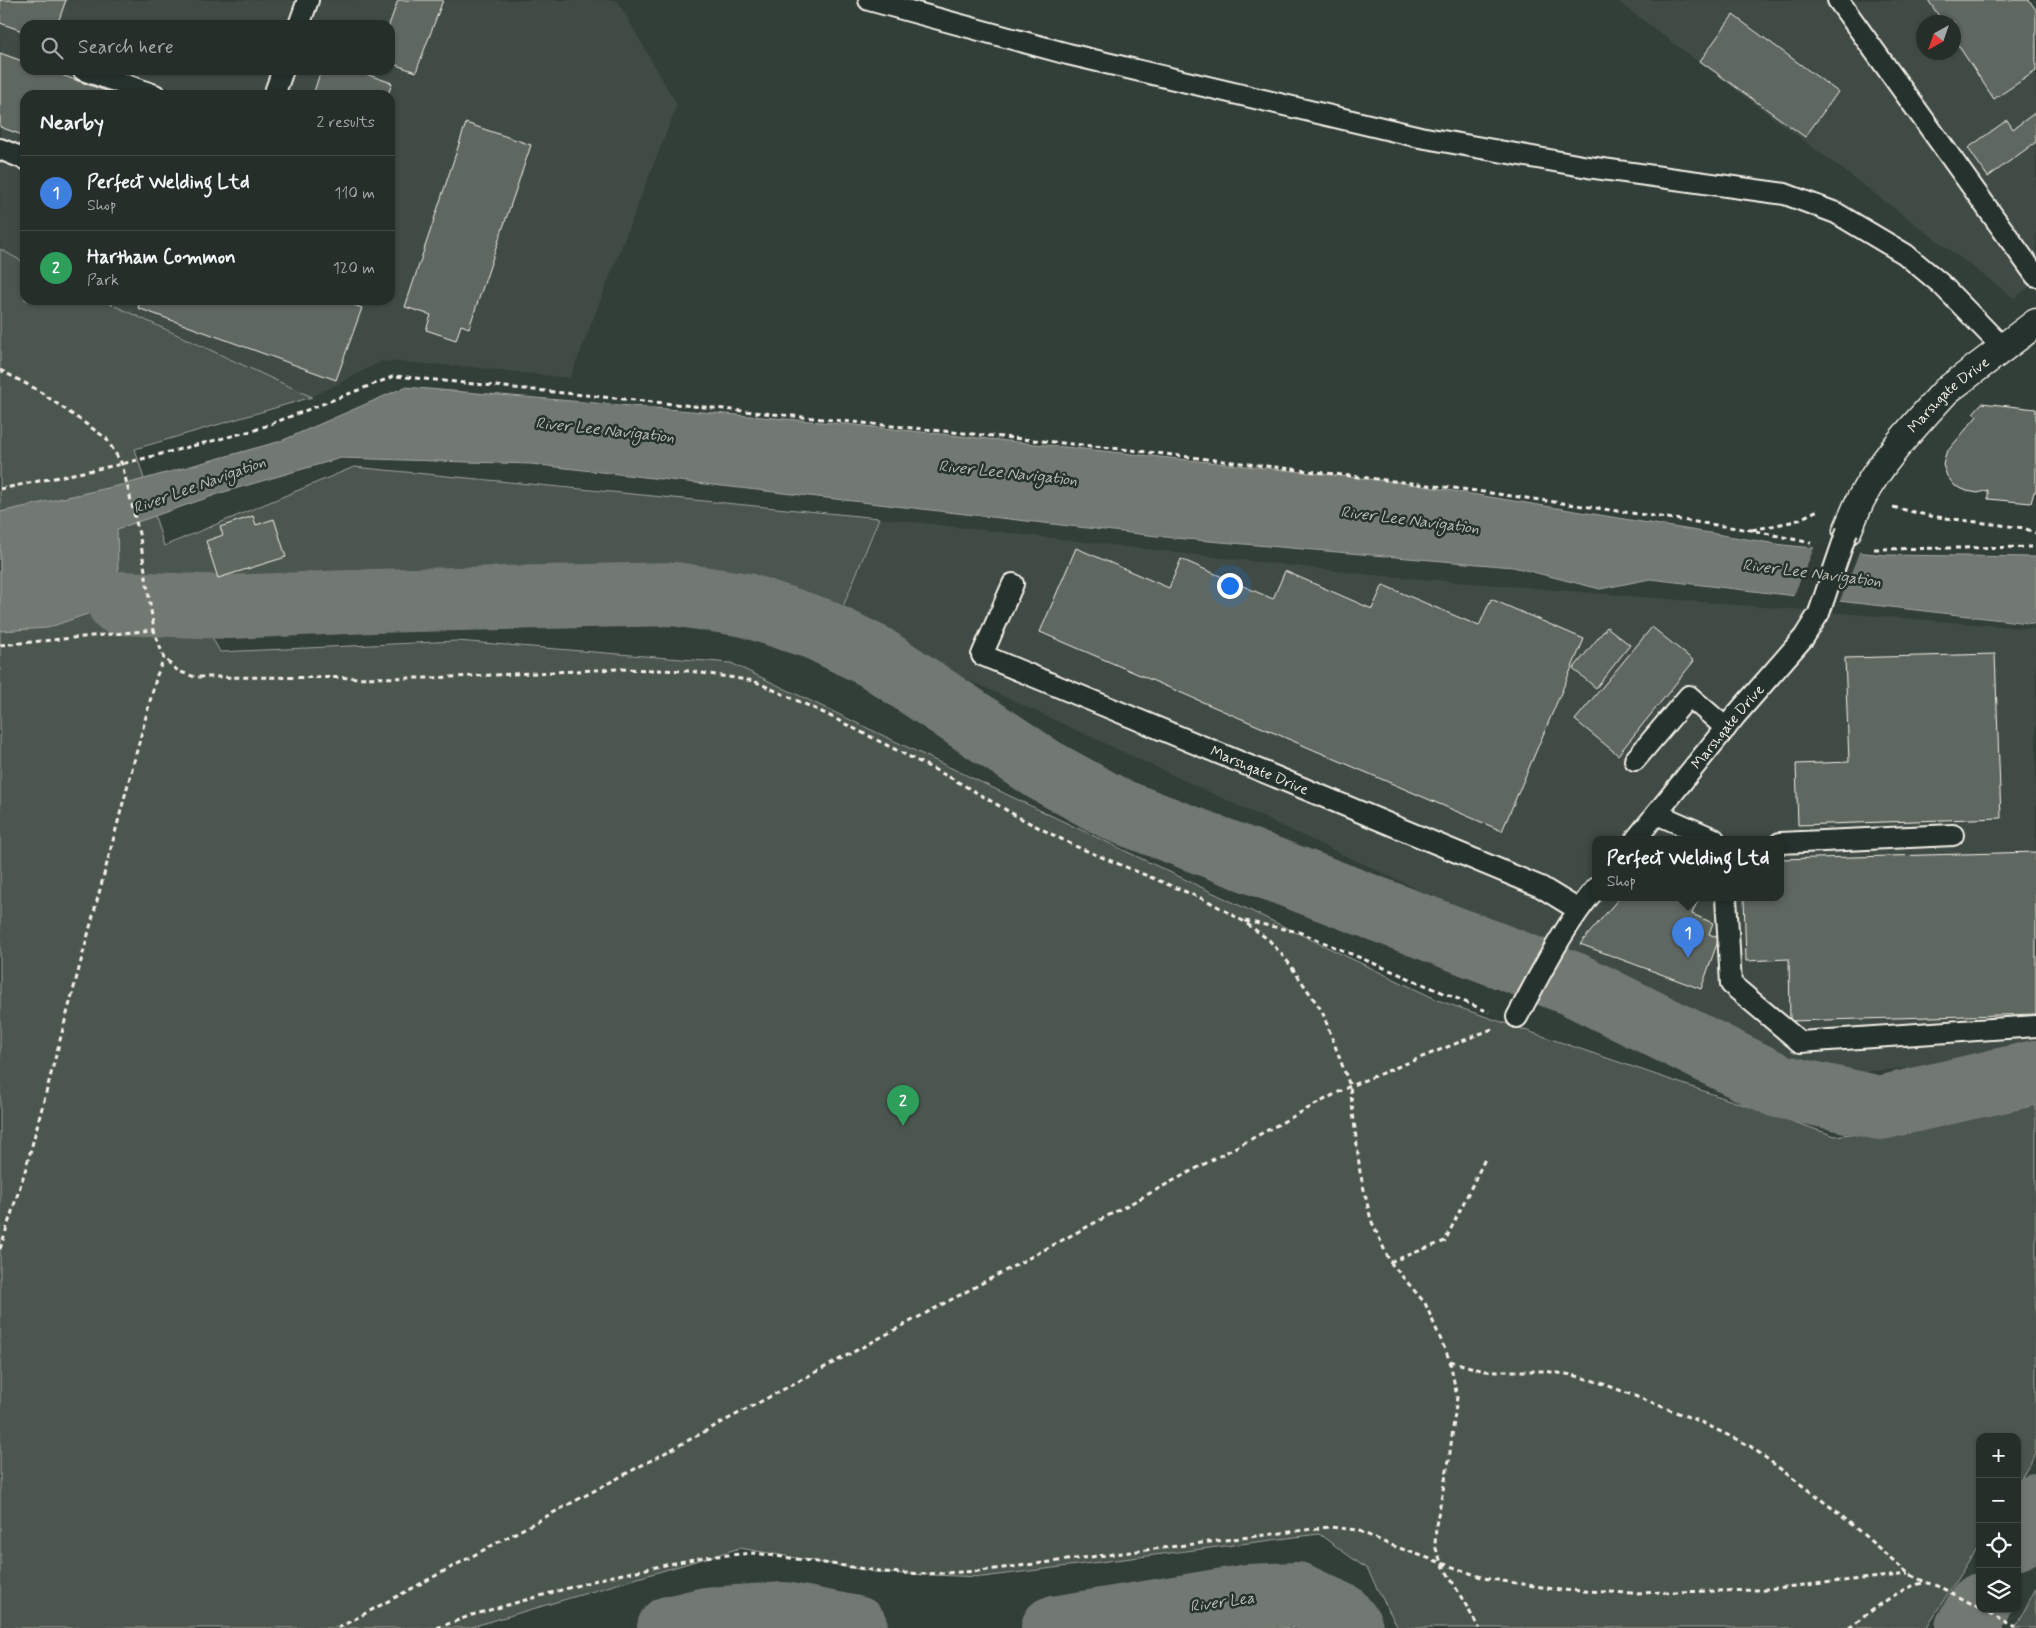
<!DOCTYPE html>
<meta charset="utf-8">
<style>
body{margin:0;font-family:Mynerve,sans-serif;background:#323a36;color:#f1f3f6}
.controls{position:absolute;right:15px;bottom:15px;display:grid;overflow:hidden;border-radius:10px;box-shadow:0 1px 4px #0004}
.controls button{width:45px;height:45px;display:grid;place-items:center;padding:0;border:0;border-bottom:1px solid #424a47;background:#262e2a;color:#f1f3f6;font:25px sans-serif}
.compass{position:absolute;left:1916px;top:15px;width:45px;height:45px;border-radius:50%;background:#262e2a;box-shadow:0 1px 4px #0004;rotate:220deg}
.you{position:absolute;left:1229px;top:585px;width:18px;height:18px;margin:-12px;border:4px solid #fff;border-radius:50%;background:#1a73e8;box-shadow:0 0 0 8px #1a73e833}
.badge{display:grid;place-items:center;width:32px;height:32px;border-radius:50%;background:#95b2f1;color:#fff;font-size:16px;font-weight:700}
.pin{position:absolute;translate:-50% -41px;filter:drop-shadow(0 1px 2px #0008)}
.pin::after{content:'';position:absolute;top:26px;width:18px;height:15px;background:inherit;clip-path:polygon(0 0,100% 0,50% 100%)}
.popup{position:absolute;left:1592px;top:836px;width:192px;height:65px;box-sizing:border-box;display:grid;place-content:center;border-radius:10px;background:#262e2a;filter:drop-shadow(0 1px 4px #0005);font-size:16px;white-space:nowrap;color:#a4a8a8}
.popup b{font-size:19px;color:#f1f3f6}
.popup::after{content:'';position:absolute;left:50%;top:100%;margin-left:-10px;border:10px solid transparent;border-top-color:#262e2a}
.list{margin:0;padding:0;list-style:none}
h2{display:flex;justify-content:space-between;align-items:center;height:65px;margin:0;padding:0 20px;font-size:21px}
h2 small{font-size:16px;font-weight:400;color:#a4a8a8}
.list li{display:grid;grid-template-columns:32px 1fr auto;gap:15px;align-items:center;box-sizing:border-box;height:75px;padding:0 20px;border-top:1px solid #424a47}
.list b{display:block;font-size:19px;white-space:nowrap}
.list p{margin:0;font-size:16px;white-space:nowrap;color:#a4a8a8}
.list em{font-size:16px;font-style:normal;color:#a4a8a8}
.icon{flex:none;width:28px;height:28px;fill:none;stroke:currentColor;stroke-width:2;stroke-linecap:round;stroke-linejoin:round}
.map{position:relative;flex:none;width:2036px;height:1628px;overflow:hidden}
.search{position:absolute;background:#262e2a;box-shadow:0 1px 4px #0004;left:20px;top:20px;width:375px;height:55px;display:flex;align-items:center;gap:12px;box-sizing:border-box;padding:0 18px;border-radius:15px;color:#a4a8a8;font-size:19px}
.panel{position:absolute;background:#262e2a;box-shadow:0 1px 4px #0004;left:20px;top:90px;width:375px;height:215px;border-radius:15px}
.map>svg:first-child{display:block}
.built{fill:#404b44;fill-rule:evenodd}
.green{fill:#4c564f;stroke:#a0a49c}
.water{fill:#727972;stroke:#a6a9a1}
.pier{fill:#323e38}
.lines{fill:none;stroke-linecap:round;stroke-linejoin:round}
.river{stroke:#727972;stroke-width:64}
.building{fill:#5f6861;stroke:#f4f1e8}
.lane-casing{stroke:#f4f1e8;stroke-width:24}
.street-casing{stroke:#f4f1e8;stroke-width:31}
.path{stroke:#f4f1e8;stroke-width:3;stroke-dasharray:5 4;stroke-linecap:butt}
.lane{stroke:#26332d;stroke-width:20}
.street{stroke:#26332d;stroke-width:28}
.lane-bridge-casing{stroke:#f4f1e8;stroke-width:24;stroke-linecap:butt}
.lane-bridge{stroke:#26332d;stroke-width:20}
.labels{text-anchor:middle;stroke-width:5;stroke-linejoin:round;paint-order:stroke}
.street-label{font-size:15px;fill:#f4f1e8;stroke:#26332d}
.water-label{font-size:16px;font-style:italic;fill:#babbb3;stroke:#26332d}
</style>
<div class="map">
<svg width="2036" height="1628" viewBox="0 0 2036 1628">
<rect width="100%" height="100%" fill="#323e38"/>
<filter id="ink" filterUnits="userSpaceOnUse"><feTurbulence type="fractalNoise" baseFrequency=".02" numOctaves="2"/><feDisplacementMap in="SourceGraphic" scale="10" xChannelSelector="R" yChannelSelector="G"/><feConvolveMatrix kernelMatrix="1 2 1 2 8 2 1 2 1" color-interpolation-filters="sRGB"/></filter>
<g filter="url(#ink)">
<!-- built -->
<g class="built">
<path d="M 0,0 L 617,0 L 677,105 L 570,378 L 471,367 L 382,361 L 312,397 L 102,300 L 390,300 L 390,95 L 25,95 L 25,263 L 0,249 ZM 25,25 L 390,25 L 390,70 L 25,70 Z"/>
<path d="M 1616,0 L 2022,0 L 2036,20 L 2036,283 L 2014,298 ZM 1924,22 L 1954,22 L 1954,52 L 1924,52 Z"/>
<path d="M 879,518 L 1372,575 L 2036,629 L 2036,1042 L 1929,1066 L 1818,1076 L 838,619 ZM 1596,839 L 1780,839 L 1780,897 L 1596,897 Z"/>
</g>
<!-- green -->
<g class="green">
<polygon points="0,249 25,263 25,300 102,300 312,397 135,449 164,546 354,467 879,518 838,619 771,590 664,575 509,576 250,591 187,590 220,652 457,641 731,663 1440,1001 1835,1136 1986,1116 2036,1105 2036,1453 2017,1484 2017,1437 1980,1437 1980,1543 1926,1628 1398,1628 1367,1569 1319,1534 983,1577 881,1573 740,1548 468,1628 0,1628"/>
<polygon points="2036,1588 2036,1628 2015,1628"/>
<polygon points="1252,1622 1294,1628 1218,1628"/>
</g>
<!-- water -->
<polygon class="water" points="405,387 845,424 1398,482 1783,545 1886,555 2036,557 2036,624 1650,579 1600,589 1513,567 1174,538 531,464 341,458 224,492 117,529 119,603 47,628 0,631 0,512 126,484 281,441"/>
<!-- pier -->
<polygon class="pier" points="1815,546 1860,550 1839,603 1793,597"/>
<g class="lines">
<!-- river -->
<g class="river">
<polyline points="119,603 229,607 372,601 674,594 746,605 818,629 875,657 1044,770 1117,810 1573,984 1779,1086 1880,1108 2036,1072"/>
<polyline points="2017,1538 2036,1505"/>
<polyline points="669,1628 707,1619 784,1614 856,1628"/>
<polyline points="1053,1628 1248,1596 1297,1594 1341,1615 1351,1628"/>
<polyline points="1967,1628 1980,1605"/>
</g>
</g>
<!-- building -->
<g class="building">
<polygon points="0,0 66,0 57,25 25,25 25,32 0,23"/>
<polygon points="398,0 443,0 416,72 390,63 389,25"/>
<polygon points="1928,0 2029,0 2036,10 2036,71 1994,99 1954,39 1954,22 1943,22"/>
<polygon points="1733,15 1838,92 1805,137 1700,61"/>
<polygon points="0,53 25,62 25,70 48,70 117,95 25,95 25,136 0,127"/>
<polygon points="321,70 354,70 392,83 388,95 313,95"/>
<polygon points="2036,112 2036,142 1988,177 1968,148 2007,120 2013,129"/>
<polygon points="466,123 531,145 469,328 461,325 456,340 426,330 431,315 405,307"/>
<polygon points="141,300 340,300 362,308 336,380 138,308"/>
<polygon points="1982,403 2036,409 2036,492 2034,492 2031,503 1988,499 1988,490 1978,493 1967,491 1955,486 1947,476 1943,465 1946,453 1977,416 1973,413"/>
<polygon points="253,516 256,525 274,519 286,557 218,578 206,541 223,535 220,527"/>
<polygon points="1076,548 1169,588 1181,559 1273,599 1285,571 1372,609 1383,585 1479,626 1491,599 1584,639 1502,831 1040,632"/>
<polygon points="1607,627 1630,645 1596,688 1573,669"/>
<polygon points="1652,627 1694,661 1618,755 1575,720"/>
<polygon points="1995,654 2001,818 1798,825 1796,764 1849,762 1845,658"/>
<polygon points="2036,852 2036,1014 1790,1021 1789,959 1746,961 1744,897 1780,897 1780,859"/>
<polygon points="1620,897 1699,897 1692,914 1713,923 1709,934 1719,938 1701,989 1580,944"/>
</g>
<g class="lines">
<!-- lane casing -->
<g class="lane-casing">
<g id="lane">
<polyline points="869,0 1068,54 1420,137 1588,167 1785,194 1836,213 1905,254 1941,284 2003,348"/>
<polyline points="1838,0 2036,276"/>
<polyline points="299,25 308,0"/>
<polyline points="83,70 155,95"/>
<polyline points="274,95 283,70"/>
<polyline points="0,149 25,159"/>
<path id="s1" d="M 1013,584 L 982,655 L 1541,887 L 1577,909"/>
<polyline points="1635,760 1689,696 1726,728"/>
<polyline points="1657,814 1714,839"/>
<path id="s2" d="M 1636,839 L 1736,715 L 1804,637 L 1819,613"/>
<polyline points="1780,843 1953,835"/>
<polyline points="1726,897 1731,984 1800,1042 2036,1026"/>
<path d="M 1517,1017 C 1541,973 1563,927 1596,888"/>
</g>
</g>
<!-- street casing -->
<g class="street-casing">
<g id="street">
<path id="s3" d="M 1847,531 C 1852,520 1856,509 1861,499 C 1882,459 1916,424 1946,391 L 2036,323"/>
</g>
</g>
<!-- path -->
<g class="path">
<polyline points="0,370 36,389 106,438 122,464 140,538 154,630 164,658 178,671 195,677 432,678 617,669 689,671 754,681 820,711 953,779 1020,818 1075,846 1208,901 1243,921 1269,940 1288,962 1322,1011 1350,1086 1360,1172 1371,1220 1390,1262 1425,1303 1450,1361 1457,1397 1449,1460 1436,1525 1435,1546 1441,1562 1479,1628"/>
<polyline points="0,489 122,464 255,430 395,376 1122,449 1470,490 1751,530 1811,543"/>
<polyline points="1893,507 1930,516 2024,528 2036,533"/>
<polyline points="1752,530 1796,521 1820,509"/>
<polyline points="1874,549 2036,547"/>
<polyline points="0,645 154,630"/>
<polyline points="1245,921 1299,932 1489,1012"/>
<polyline points="0,1249 26,1168 157,675 164,658"/>
<polyline points="1390,1262 1445,1241 1485,1159"/>
<polyline points="1450,1361 1484,1371 1544,1371 1573,1375 1601,1383 1699,1421 1750,1446 1836,1511 1909,1574 1927,1583"/>
<polyline points="1981,1609 2016,1628"/>
<polyline points="338,1628 1350,1086 1492,1029"/>
<polyline points="437,1628 472,1615 604,1578 703,1557 755,1553 886,1572 924,1574 979,1571 1329,1527 1357,1530 1388,1544 1484,1578 1560,1590 1632,1593 1757,1590 1909,1574"/>
<path d="M 1849,1628 C 1867,1615 1905,1582 1927,1583 C 1938,1584 1969,1603 1980,1608"/>
</g>
<!-- lane -->
<use href="#lane" class="lane"/>
<!-- street -->
<use href="#street" class="street"/>
<!-- lane-bridge casing -->
<g class="lane-bridge-casing">
<polyline id="lane-bridge" points="1819,613 1847,531"/>
</g>
<!-- lane-bridge -->
<use href="#lane-bridge" class="lane-bridge"/>
</g>
</g>
<g class="labels">
<!-- street labels -->
<g class="street-label">
<text dy="5" stroke="none"><textPath href="#s3" startOffset="172">Marshgate Drive</textPath></text>
<text dy="5" stroke="none"><textPath href="#s2" startOffset="145">Marshgate Drive</textPath></text>
<text dy="5" stroke="none"><textPath href="#s1" startOffset="378">Marshgate Drive</textPath></text>
</g>
<!-- water labels -->
<g class="water-label">
<text transform="translate(605 429) rotate(6)" y="6">River Lee Navigation</text>
<text transform="translate(1008 472) rotate(6)" y="6">River Lee Navigation</text>
<text transform="translate(199 484) rotate(-20)" y="6">River Lee Navigation</text>
<text transform="translate(1410 519) rotate(7)" y="6">River Lee Navigation</text>
<text transform="translate(1812 572) rotate(7)" y="6">River Lee Navigation</text>
<text transform="translate(1222 1601) rotate(-8)" y="6">River Lea</text>
</g>
</g>
</svg>
<div class="controls">
<button>+</button>
<button>−</button>
<button><svg class="icon" aria-label="locate" viewBox="0 0 24 24"><circle cx="12" cy="12" r="6"/><path d="M12 2v4M12 18v4M2 12h4M18 12h4"/></svg></button>
<button><svg class="icon" aria-label="layers" viewBox="0 0 24 24"><path d="M12 4l9 5-9 5-9-5zM3 14l9 5 9-5"/></svg></button>
</div>
<svg class="compass" viewBox="-18 -18 36 36"><path d="M0-13l5 13h-10z" fill="#e53935"/><path d="M0 13l5-13h-10z" fill="#a4a8a8"/></svg>
<div class="you"></div>
<div class="pin badge" style="left:1688px;top:958px;background:#3f7fe0">1</div>
<div class="popup"><b>Perfect Welding Ltd</b>Shop</div>
<div class="pin badge" style="left:903px;top:1126px;background:#2e9e5b">2</div>
<div class="search"><svg class="icon" aria-label="search" viewBox="0 0 24 24"><circle cx="10" cy="10" r="6"/><path d="M15 15l6 6"/></svg>Search here</div>
<section class="panel">
<h2>Nearby<small>2 results</small></h2>
<ul class="list">
<li><span class="badge" style="background:#3f7fe0">1</span><div><b>Perfect Welding Ltd</b><p>Shop</p></div><em>110 m</em></li>
<li><span class="badge" style="background:#2e9e5b">2</span><div><b>Hartham Common</b><p>Park</p></div><em>120 m</em></li>
</ul>
</section>
</div>
